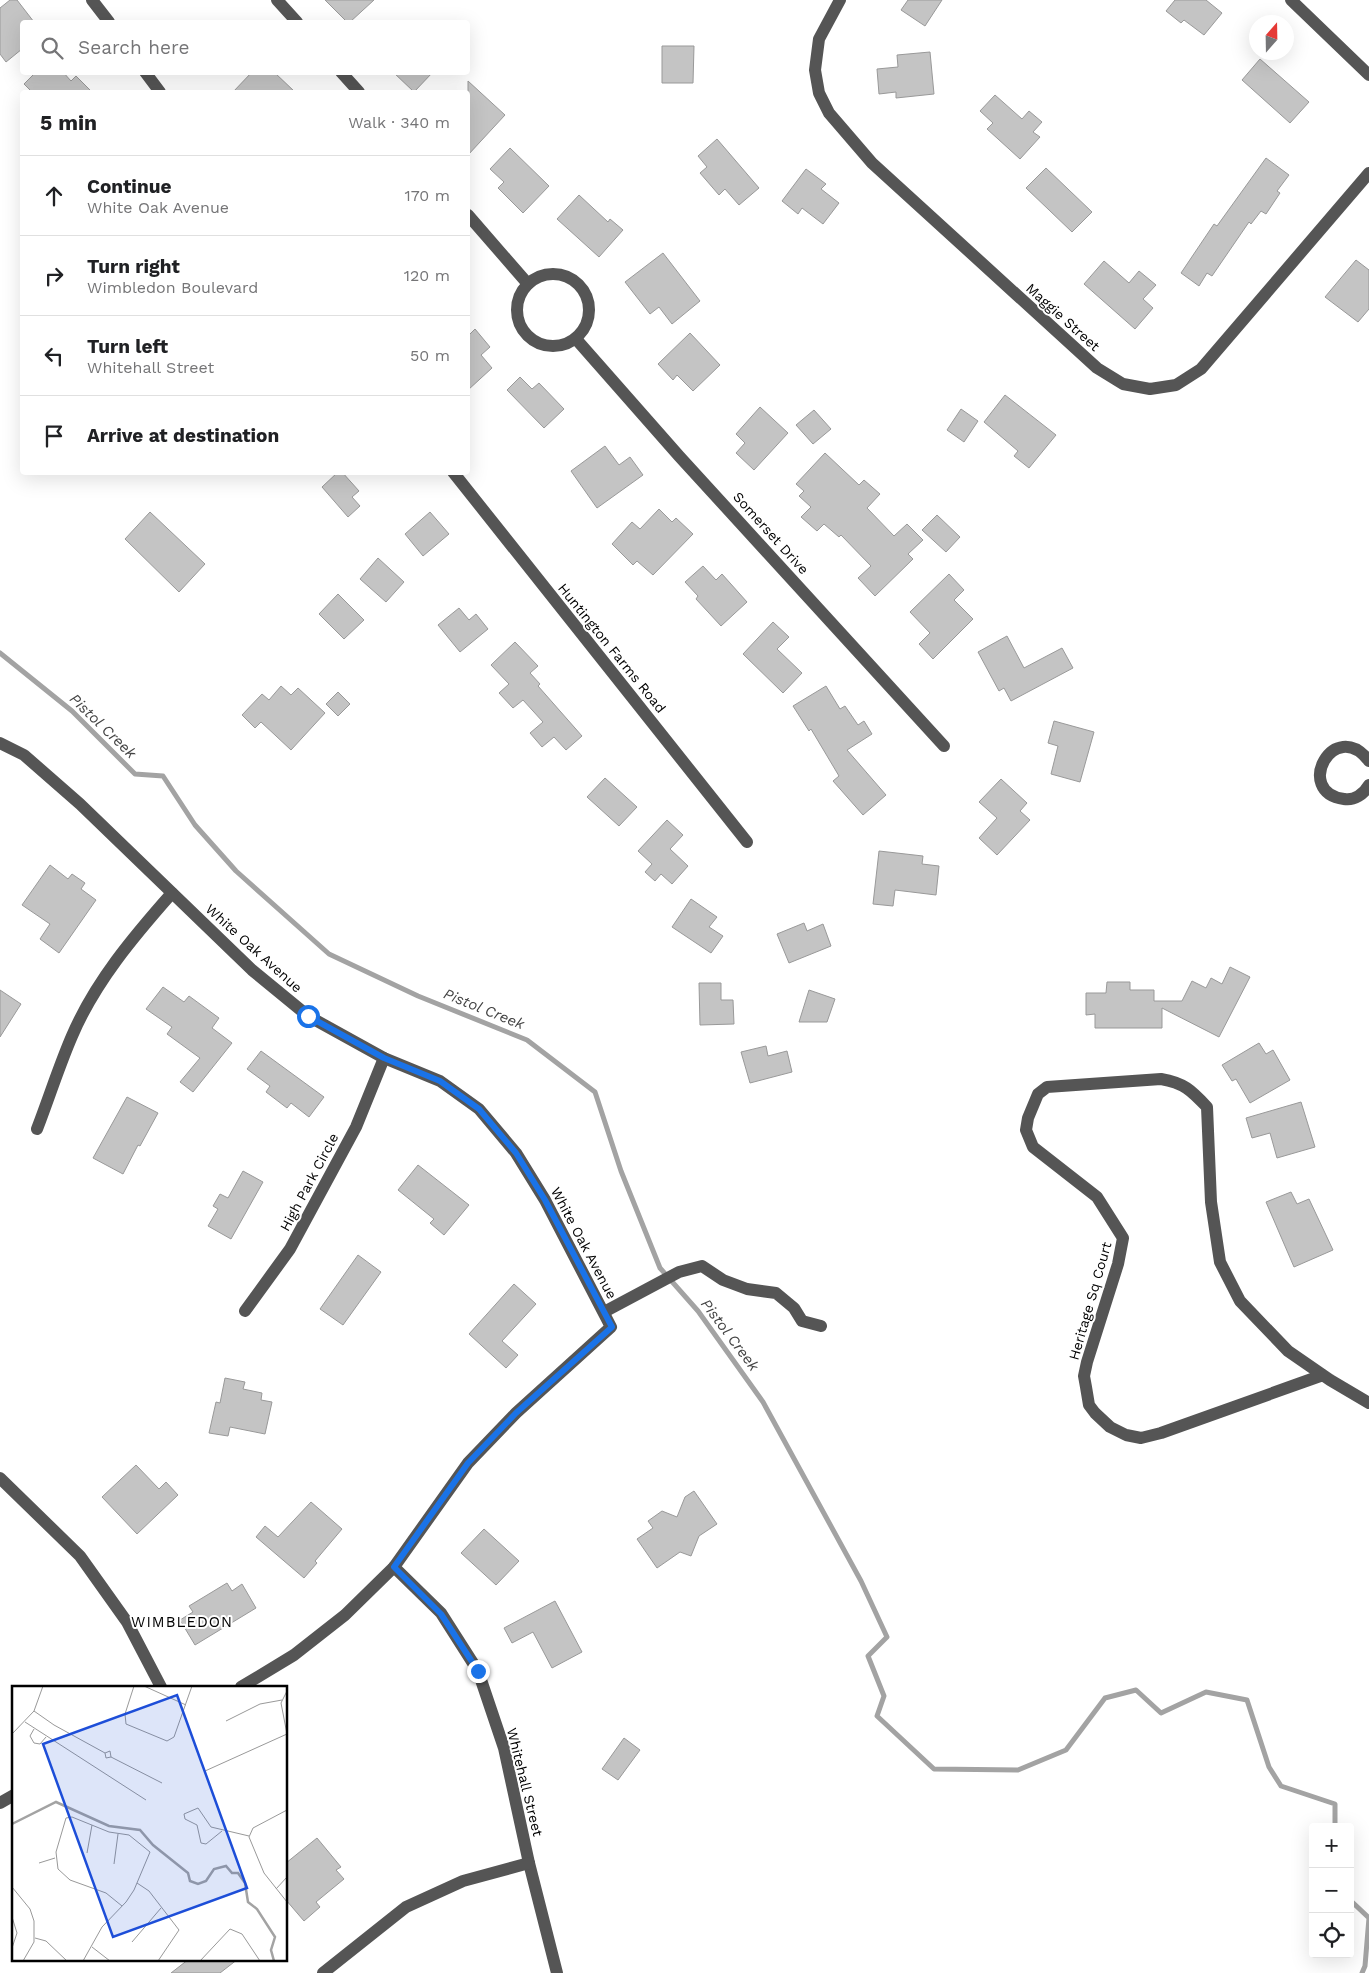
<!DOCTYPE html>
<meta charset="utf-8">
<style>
body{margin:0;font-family:"Work Sans",sans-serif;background:#f6f6f6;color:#202124}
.controls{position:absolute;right:15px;bottom:15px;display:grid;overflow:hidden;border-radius:5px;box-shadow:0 5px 20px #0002}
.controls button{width:45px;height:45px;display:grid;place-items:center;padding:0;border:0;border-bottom:1px solid #e0e0e0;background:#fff;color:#202124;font:25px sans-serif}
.compass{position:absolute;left:1249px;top:15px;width:45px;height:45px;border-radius:50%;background:#fff;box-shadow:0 5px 20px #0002;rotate:20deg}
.stop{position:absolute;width:15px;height:15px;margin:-11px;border:4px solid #1a73e8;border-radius:50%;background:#fff}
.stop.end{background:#1a73e8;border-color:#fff;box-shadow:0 1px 5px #0008}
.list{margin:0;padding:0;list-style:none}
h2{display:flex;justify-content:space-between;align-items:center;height:65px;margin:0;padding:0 20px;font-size:21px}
h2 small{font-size:16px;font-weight:400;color:#757577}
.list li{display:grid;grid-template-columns:32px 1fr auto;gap:15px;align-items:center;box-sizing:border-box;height:80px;padding:0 20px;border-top:1px solid #e0e0e0}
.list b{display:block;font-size:19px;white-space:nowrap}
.list p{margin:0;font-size:16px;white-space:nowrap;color:#757577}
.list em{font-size:16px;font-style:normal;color:#757577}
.icon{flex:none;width:28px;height:28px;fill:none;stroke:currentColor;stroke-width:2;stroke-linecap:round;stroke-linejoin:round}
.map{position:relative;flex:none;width:1369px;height:1973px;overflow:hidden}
.search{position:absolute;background:#fff;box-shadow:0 5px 20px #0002;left:20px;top:20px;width:450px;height:55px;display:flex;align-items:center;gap:12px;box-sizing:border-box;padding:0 18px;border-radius:5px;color:#757577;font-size:19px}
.panel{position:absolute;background:#fff;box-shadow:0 5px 20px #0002;left:20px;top:90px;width:450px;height:385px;border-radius:5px}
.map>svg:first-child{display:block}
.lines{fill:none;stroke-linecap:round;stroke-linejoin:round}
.stream{stroke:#a3a3a3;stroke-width:5}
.building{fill:#c4c4c4;stroke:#999}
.minor{stroke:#555;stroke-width:12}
.route{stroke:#1a73e8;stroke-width:6}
.labels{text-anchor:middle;stroke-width:4;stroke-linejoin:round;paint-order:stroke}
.street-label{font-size:14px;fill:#000;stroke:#fff}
.water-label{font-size:15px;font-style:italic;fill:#444;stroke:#fff}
.neighbourhood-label{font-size:15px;letter-spacing:1px;fill:#000;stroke:#fff}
.inset-river{fill:none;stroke:#a3a3a3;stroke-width:2.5}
.inset-road{fill:none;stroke:#999;stroke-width:1}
.view{fill:#1d4ed8;fill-opacity:0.15;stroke:#1d4ed8;stroke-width:2.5}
.inset-edge{fill:none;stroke:#000;stroke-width:2.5}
</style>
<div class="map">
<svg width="1369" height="1973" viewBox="0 0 1369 1973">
<rect width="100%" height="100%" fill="#fff"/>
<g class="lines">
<!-- stream -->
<g class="stream">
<polyline points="0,653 72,711 135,774 163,776 195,825 236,871 329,954 418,996 527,1040 595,1092 621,1171 660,1268 698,1311 763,1402 861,1581 887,1637 868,1656 884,1696 877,1716 934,1769 1018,1770 1066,1750 1105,1698 1136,1690 1161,1713 1206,1692 1247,1700 1269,1767 1281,1786 1335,1804 1335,1827"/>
<polyline points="1350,1900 1369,1918 1365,1966 1362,1973"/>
</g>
</g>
<!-- building -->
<g class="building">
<polygon points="10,0 17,0 34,22 22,22 22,49 6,62 0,54 0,8"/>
<polygon points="325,0 374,0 350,22 347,22"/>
<polygon points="908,0 942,0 925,26 901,10"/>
<polygon points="1175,0 1206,0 1222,13 1204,35 1184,20 1181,23 1166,11"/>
<polygon points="662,46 694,46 693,83 662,83"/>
<polygon points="930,52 934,94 896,98 896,92 879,94 877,69 898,67 897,55"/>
<polygon points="1260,59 1309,102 1290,123 1242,80"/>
<polygon points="36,72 63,72 71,81 76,76 92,92 32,92 24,84"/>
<polygon points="252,72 274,72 295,92 233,92"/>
<polygon points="393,72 433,72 414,92"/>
<polygon points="468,81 505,115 468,155"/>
<polygon points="995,95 1022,119 1029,111 1042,122 1033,132 1040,137 1020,159 987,129 993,123 980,111"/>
<polygon points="717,139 759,188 739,205 725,189 719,195 700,173 707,167 698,156"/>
<polygon points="510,148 549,186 523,213 498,188 504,182 490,169"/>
<polygon points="1266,158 1289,175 1277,191 1280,193 1266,214 1261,211 1251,224 1249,222 1212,276 1207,273 1199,286 1181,273 1214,224 1217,226"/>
<polygon points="1046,168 1092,212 1072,232 1026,188"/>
<polygon points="806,169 826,184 821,189 839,203 823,224 802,208 798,214 782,201"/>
<polygon points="579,195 608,222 610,219 623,230 599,257 557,219"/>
<polygon points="663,253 700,301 672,324 659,307 650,314 625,282"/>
<polygon points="1356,260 1369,270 1369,309 1358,322 1325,297"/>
<polygon points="1104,261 1129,283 1139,271 1156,285 1143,299 1153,308 1135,329 1084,284"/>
<polygon points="475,329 490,347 481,355 492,368 468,390 468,336"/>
<polygon points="690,333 720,365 693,391 677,375 673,380 658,364"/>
<polygon points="520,377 532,389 539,383 564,409 544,428 507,390"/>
<polygon points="1005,395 1056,435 1029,468 1014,456 1018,451 984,422"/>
<polygon points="760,407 788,433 754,470 736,453 745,443 736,434"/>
<polygon points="961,409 978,421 964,442 947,430"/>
<polygon points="814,410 831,429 813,444 796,425"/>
<polygon points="605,446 619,465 630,457 643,475 597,508 571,471"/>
<polygon points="825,453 859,485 864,480 880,494 867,508 894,536 907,524 923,540 908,554 913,559 875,596 858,578 871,566 841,535 839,537 824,524 817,531 801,517 811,507 799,496 804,491 796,484"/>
<polygon points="338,472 342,472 359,491 352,497 360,506 348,517 322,487"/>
<polygon points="659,509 672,522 676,518 693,534 653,575 637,561 633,565 612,544 632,522 640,529"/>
<polygon points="150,512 205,564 179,592 125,539"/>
<polygon points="430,512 449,534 423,556 405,534"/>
<polygon points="937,515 960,537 946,552 922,530"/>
<polygon points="378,558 404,582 386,602 360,579"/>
<polygon points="703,566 716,580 722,574 747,602 721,626 696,599 698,596 685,582"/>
<polygon points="949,574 964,590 954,600 973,619 933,659 919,644 930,633 910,612"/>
<polygon points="338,594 364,620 344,639 319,614"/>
<polygon points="459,608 469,620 476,614 488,629 460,652 438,625"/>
<polygon points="773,622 789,637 777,649 802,673 783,693 743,654"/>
<polygon points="1007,636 1024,668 1062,648 1073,668 1011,701 1004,688 999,691 978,652"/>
<polygon points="515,642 538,666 530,673 540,684 538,686 582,736 566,750 554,737 542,747 530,733 543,722 523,700 513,708 499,693 509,684 491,665"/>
<polygon points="281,686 291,695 298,688 325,713 291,750 261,722 255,728 242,715 262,694 269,700"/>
<polygon points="826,686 840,709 845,706 858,725 864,721 872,734 847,750 886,795 863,815 833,781 839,776 811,729 809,731 793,706"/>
<polygon points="338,692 350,704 338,716 326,704"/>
<polygon points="1054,721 1094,732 1080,782 1051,774 1058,746 1048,743"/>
<polygon points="605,778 637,807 619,826 587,797"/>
<polygon points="1001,779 1027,803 1020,811 1030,820 997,855 979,838 997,818 979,802"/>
<polygon points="667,820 683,835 670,849 688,866 672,884 661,874 655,881 645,872 652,864 638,851"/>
<polygon points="879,851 923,856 922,864 939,866 936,895 895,890 893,906 873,904"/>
<polygon points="50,865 68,879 72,874 85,883 81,889 96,900 59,953 40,939 50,924 22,905"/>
<polygon points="691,899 717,917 709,927 723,936 711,953 672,927"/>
<polygon points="804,923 807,931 823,924 831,946 789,963 777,934"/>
<polygon points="1230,967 1250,977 1219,1037 1162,1008 1162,1028 1095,1028 1095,1014 1086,1015 1086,993 1106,993 1107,982 1130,982 1130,990 1154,990 1154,1001 1182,1001 1192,981 1206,988 1211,978 1222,984"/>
<polygon points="699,983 721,983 721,1000 733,1000 734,1024 700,1025"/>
<polygon points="163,987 184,1002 189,996 219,1018 212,1028 232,1043 193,1092 180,1082 200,1058 167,1034 172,1027 146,1009"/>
<polygon points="0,990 21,1004 0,1037"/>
<polygon points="809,990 835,999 827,1022 799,1022"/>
<polygon points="1259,1043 1266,1054 1273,1050 1290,1080 1250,1103 1236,1079 1232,1081 1222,1065"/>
<polygon points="766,1046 768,1056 787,1051 792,1072 750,1083 741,1052"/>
<polygon points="261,1051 324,1097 309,1117 291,1103 287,1108 266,1092 270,1086 247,1069"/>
<polygon points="127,1097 158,1113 140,1146 138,1145 123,1174 93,1158"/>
<polygon points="1301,1102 1315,1147 1277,1158 1270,1133 1252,1138 1246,1118"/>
<polygon points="418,1165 469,1205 444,1235 430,1223 434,1219 398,1190"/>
<polygon points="243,1171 263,1182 231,1239 208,1226 218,1209 213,1206 220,1194 228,1198"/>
<polygon points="1291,1192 1297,1204 1309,1199 1333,1250 1294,1267 1266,1202"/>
<polygon points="358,1255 381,1272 343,1325 320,1309"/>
<polygon points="514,1284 536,1304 502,1341 518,1355 506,1368 469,1334"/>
<polygon points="225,1378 245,1382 243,1389 262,1393 261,1400 272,1402 265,1434 230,1427 228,1436 209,1433 216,1402 220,1403"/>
<polygon points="136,1465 159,1489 166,1482 178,1495 137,1534 102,1497"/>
<polygon points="694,1491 717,1524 699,1536 691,1556 680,1552 657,1568 637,1539 653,1528 648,1521 662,1511 677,1517 685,1497"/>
<polygon points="311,1502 342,1529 315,1561 317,1563 304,1578 256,1537 265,1526 278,1537"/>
<polygon points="484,1529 519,1561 496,1585 461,1553"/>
<polygon points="227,1583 232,1591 242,1584 256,1608 195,1645 180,1620 193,1612 189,1606"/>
<polygon points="555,1601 582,1652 552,1668 533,1632 512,1643 504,1628"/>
<polygon points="624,1738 640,1750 618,1780 602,1769"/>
<polygon points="317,1838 341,1867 336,1870 344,1879 316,1902 320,1907 304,1921 286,1900 286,1863"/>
<polygon points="189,1959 238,1959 220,1973 171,1973"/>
</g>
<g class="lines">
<!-- minor -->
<g class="minor">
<polyline points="92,0 109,22"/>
<polyline points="277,0 297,22"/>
<polyline points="840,0 819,39 815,70 819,93 829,113 872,163 1097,368 1123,384 1150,389 1176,385 1201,369 1369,173"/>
<polyline points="1291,0 1369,75"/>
<polyline points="145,72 160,92"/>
<polyline points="341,72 359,92"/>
<polyline points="468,215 528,284"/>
<circle cx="553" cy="310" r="36"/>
<polyline points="576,339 679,456 944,746"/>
<polyline points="453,472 747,842"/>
<polyline points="0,743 24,755 80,804 252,970 308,1016 384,1058 440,1081 479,1109 516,1153 545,1200 611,1327 516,1413 468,1463 394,1567 345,1615 294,1655 241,1687"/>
<path d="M 1369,761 C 1334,716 1293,792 1344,799 C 1354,801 1364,794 1369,785"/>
<path d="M 37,1129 C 49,1098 59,1066 72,1036 C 95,982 134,936 172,893"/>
<polyline points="245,1311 290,1249 356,1127 384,1058"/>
<polyline points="604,1312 679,1272 702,1266 723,1280 747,1289 776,1293 794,1308 802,1321 821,1326"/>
<path d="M 1323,1375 L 1161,1433 L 1141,1438 L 1126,1435 L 1110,1427 L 1095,1413 L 1089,1405 L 1086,1387 L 1084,1376 L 1087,1362 L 1118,1264 L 1123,1238 L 1097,1197 L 1033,1147 L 1026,1130 L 1028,1118 L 1038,1094 L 1047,1087 L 1161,1079 C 1184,1083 1191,1090 1207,1107 L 1211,1202 L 1220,1262 L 1240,1301 L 1288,1351 L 1330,1380 L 1369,1403"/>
<polyline points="0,1478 80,1556 127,1622 161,1687"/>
<polyline points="394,1567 441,1613 478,1671 504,1748 529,1863 557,1973"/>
<polyline points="0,1803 14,1795"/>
<polyline points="323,1973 406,1907 463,1881 529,1863"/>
</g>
</g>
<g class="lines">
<!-- route -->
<polyline class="route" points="308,1016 384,1058 440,1081 479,1109 516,1153 545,1200 612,1327 516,1413 468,1463 394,1567 441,1614 478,1671"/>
</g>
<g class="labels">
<!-- street labels -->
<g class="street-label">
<text transform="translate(1063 317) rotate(42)" y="5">Maggie Street</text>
<text transform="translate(771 533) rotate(48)" y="5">Somerset Drive</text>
<text transform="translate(612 648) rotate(51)" y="5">Huntington Farms Road</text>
<text transform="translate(254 948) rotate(42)" y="5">White Oak Avenue</text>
<text transform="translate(309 1182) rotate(-62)" y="5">High Park Circle</text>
<text transform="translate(584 1243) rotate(62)" y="5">White Oak Avenue</text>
<text transform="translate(1090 1301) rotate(-74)" y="5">Heritage Sq Court</text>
<text transform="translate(525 1782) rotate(76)" y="5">Whitehall Street</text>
</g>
<!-- water labels -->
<g class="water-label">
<text transform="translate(103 726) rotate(44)" y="5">Pistol Creek</text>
<text transform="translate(484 1009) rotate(22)" y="5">Pistol Creek</text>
<text transform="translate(730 1335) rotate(53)" y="5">Pistol Creek</text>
</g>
<!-- neighbourhood labels -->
<g class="neighbourhood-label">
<text x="182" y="1627">WIMBLEDON</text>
</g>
</g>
<!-- overview -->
<g transform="translate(12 1686)">
<rect width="275" height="275" fill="#fff"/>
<path class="inset-river" d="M 0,138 L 44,116 L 97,140 L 128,144 L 141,159 L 176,187 L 178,195 L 186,198 L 194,195 L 202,183 L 214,180 L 220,187 L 226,187 L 233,197 L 236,216 L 245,223 L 263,251 L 259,264 L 262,275"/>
<path class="inset-road" d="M 122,0 L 113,28 L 114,38 L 155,55 L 162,51 L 180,0M 132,0 L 174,19M 22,25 L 42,39 L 93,67 L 94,72 L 99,71 L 98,65 L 93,67M 214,35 L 248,18 L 270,14M 13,36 L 134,114M 22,43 L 18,50 L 22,57 L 28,58 L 34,51M 0,48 L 22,25 L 31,0M 275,48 L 269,17 L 275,5M 99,71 L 150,97M 193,85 L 275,48M 275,124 L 241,142 L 237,151 L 252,187 L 275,216M 210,145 L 194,158 L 189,157 L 185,139 L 173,133 L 172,128 L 186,122 L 199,141 L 237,150M 75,167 L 80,139M 27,177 L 43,172M 102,178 L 106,148M 125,197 L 137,205 L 167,244 L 146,275M 0,201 L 18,223 L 22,235 L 22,256 L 11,275M 264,203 L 275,191M 0,231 L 5,247 L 0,262M 23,252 L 34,255 L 55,275M 120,256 L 149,222M 80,261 L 98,275M 71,275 L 90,241 L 114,216 L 122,204 L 138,166 L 117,149 L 97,146 L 60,131 L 54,132 L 44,166 L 46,183 L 58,194 L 94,207 L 110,220M 188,275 L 218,243 L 230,248 L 248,275"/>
<path class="view" d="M 165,9 L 235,202 L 101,251 L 31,58 Z"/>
<rect width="275" height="275" class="inset-edge"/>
</g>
</svg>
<div class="controls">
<button>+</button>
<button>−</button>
<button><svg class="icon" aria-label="locate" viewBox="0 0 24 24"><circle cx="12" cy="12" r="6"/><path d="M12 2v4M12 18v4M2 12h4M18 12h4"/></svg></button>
</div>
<svg class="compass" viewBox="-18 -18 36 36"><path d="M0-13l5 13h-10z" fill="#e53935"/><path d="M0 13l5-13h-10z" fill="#757577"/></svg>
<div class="stop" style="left:308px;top:1016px"></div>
<div class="stop end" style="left:478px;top:1671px"></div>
<div class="search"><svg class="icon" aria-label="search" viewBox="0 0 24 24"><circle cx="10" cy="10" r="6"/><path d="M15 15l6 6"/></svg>Search here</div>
<section class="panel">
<h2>5 min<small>Walk · 340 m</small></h2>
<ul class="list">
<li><svg class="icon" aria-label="ahead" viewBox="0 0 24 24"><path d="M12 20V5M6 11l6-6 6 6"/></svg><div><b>Continue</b><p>White Oak Avenue</p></div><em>170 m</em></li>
<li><svg class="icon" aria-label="right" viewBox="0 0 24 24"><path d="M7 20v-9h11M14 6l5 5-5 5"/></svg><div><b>Turn right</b><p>Wimbledon Boulevard</p></div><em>120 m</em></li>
<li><svg class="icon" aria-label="left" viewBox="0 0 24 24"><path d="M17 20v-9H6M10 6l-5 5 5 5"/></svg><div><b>Turn left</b><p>Whitehall Street</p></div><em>50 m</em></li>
<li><svg class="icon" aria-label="arrive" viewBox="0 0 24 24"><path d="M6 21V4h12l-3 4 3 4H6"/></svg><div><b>Arrive at destination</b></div></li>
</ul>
</section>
</div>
